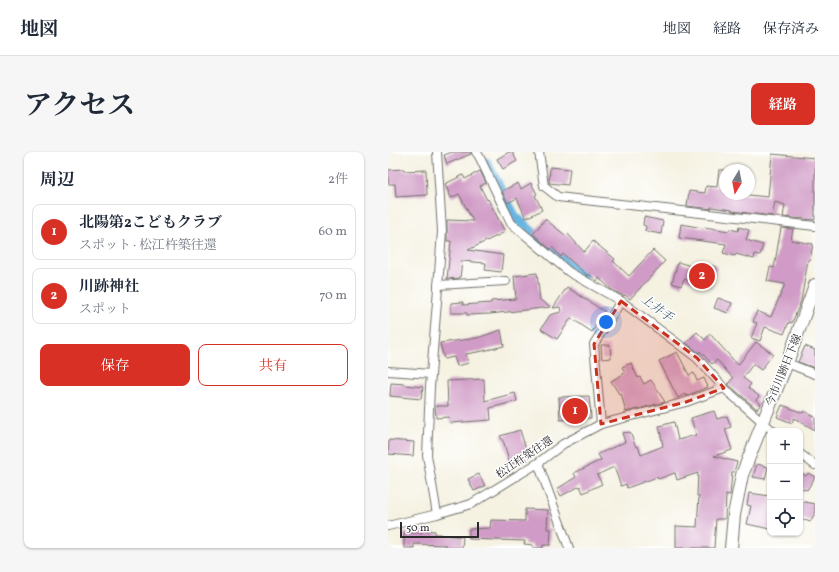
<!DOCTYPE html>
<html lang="ja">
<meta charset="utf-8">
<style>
body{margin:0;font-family:Vollkorn,"Noto Serif JP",serif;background:#f6f6f7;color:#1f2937}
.controls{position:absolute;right:12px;bottom:12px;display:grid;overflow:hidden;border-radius:8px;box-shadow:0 1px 3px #0004}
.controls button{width:36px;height:36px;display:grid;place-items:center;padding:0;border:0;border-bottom:1px solid #e0e1e3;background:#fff;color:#1f2937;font:20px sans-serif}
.compass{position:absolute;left:331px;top:12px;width:36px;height:36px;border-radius:50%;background:#fff;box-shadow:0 1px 3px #0004;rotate:190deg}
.scale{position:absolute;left:12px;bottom:10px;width:79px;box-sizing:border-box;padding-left:4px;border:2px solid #2b2b2b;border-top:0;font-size:11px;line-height:14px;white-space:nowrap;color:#2b2b2b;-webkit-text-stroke:3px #fff;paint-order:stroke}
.you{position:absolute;left:218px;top:170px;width:14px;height:14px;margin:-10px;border:3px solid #fff;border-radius:50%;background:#1a73e8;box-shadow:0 0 0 6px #1a73e833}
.badge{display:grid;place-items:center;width:26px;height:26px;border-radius:50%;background:#d93025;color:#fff;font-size:13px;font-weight:700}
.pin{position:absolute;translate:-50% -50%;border:2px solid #fff;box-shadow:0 1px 4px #0006}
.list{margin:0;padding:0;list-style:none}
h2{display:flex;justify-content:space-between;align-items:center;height:52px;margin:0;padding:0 16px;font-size:17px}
h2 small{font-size:13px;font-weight:400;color:#747a83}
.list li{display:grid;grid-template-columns:26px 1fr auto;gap:12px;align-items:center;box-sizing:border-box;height:56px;margin:0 8px 8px;padding:0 8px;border:1px solid #e0e1e3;border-radius:8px}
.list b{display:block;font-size:15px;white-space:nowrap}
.list p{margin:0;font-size:13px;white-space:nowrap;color:#747a83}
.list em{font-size:13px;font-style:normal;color:#747a83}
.actions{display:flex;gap:8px;padding:12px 16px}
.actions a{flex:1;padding:9px 0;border:1px solid #d93025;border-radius:8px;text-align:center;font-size:14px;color:#d93025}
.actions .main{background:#d93025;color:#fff}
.icon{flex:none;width:22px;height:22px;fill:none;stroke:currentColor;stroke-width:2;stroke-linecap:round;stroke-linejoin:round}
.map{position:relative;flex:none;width:427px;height:396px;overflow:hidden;border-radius:8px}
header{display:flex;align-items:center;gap:24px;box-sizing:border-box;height:56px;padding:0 20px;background:#fff;border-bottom:1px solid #e0e1e3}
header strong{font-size:19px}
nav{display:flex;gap:22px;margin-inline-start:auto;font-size:14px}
.intro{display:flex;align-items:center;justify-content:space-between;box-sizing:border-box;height:96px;padding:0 24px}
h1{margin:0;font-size:28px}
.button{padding:10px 18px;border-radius:8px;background:#d93025;color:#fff;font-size:14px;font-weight:700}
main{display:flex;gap:24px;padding:0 24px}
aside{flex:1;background:#fff;border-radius:8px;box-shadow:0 1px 3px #0004}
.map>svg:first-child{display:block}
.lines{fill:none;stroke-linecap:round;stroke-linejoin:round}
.canal{stroke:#67b5e1;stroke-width:11}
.building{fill:#d09bc6}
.street-casing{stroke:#72716b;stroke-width:10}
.secondary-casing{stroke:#72716b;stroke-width:14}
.street{stroke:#fff;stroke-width:8}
.secondary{stroke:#fff;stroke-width:12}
.marked{fill:#c8321e;fill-opacity:0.2;stroke:#c8321e;stroke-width:3;stroke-dasharray:8 5;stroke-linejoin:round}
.labels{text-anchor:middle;stroke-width:3;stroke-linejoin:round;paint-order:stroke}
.street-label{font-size:11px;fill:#2b2b2b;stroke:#fff}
.water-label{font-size:12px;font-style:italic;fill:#405b6b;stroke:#fff}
</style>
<header>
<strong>地図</strong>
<nav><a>地図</a><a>経路</a><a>保存済み</a></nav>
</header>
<div class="intro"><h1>アクセス</h1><a class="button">経路</a></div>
<main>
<aside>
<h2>周辺<small>2件</small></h2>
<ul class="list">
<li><span class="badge">1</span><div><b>北陽第2こどもクラブ</b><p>スポット · 松江杵築往還</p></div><em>60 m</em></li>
<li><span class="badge">2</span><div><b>川跡神社</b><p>スポット</p></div><em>70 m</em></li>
</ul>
<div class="actions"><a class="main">保存</a><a>共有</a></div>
</aside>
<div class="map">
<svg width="427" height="396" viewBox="0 0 427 396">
<rect width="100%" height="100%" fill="#fff"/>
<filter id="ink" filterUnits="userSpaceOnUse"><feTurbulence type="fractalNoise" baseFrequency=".025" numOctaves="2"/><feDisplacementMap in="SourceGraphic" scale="8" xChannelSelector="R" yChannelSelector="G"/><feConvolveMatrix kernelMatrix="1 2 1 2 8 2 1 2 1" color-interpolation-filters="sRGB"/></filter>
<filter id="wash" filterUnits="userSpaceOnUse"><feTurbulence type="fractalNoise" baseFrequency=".012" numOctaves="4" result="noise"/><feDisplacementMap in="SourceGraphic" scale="16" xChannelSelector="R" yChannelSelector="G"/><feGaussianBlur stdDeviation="0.9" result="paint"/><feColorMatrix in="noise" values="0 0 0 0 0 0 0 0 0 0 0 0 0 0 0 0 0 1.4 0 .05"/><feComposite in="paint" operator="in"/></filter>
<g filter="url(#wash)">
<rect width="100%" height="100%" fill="#f5f2e2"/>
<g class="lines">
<!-- canal -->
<polyline class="canal" points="98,11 126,64 184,117 194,123"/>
</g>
<g id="blocks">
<!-- building -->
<g class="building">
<polygon points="64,0 83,0 83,2 59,12 56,3"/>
<polygon points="121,0 124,0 129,9 115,17 109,7"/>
<polygon points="384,2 427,6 427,68 395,65 397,53 387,50 384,64 344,59 344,58 323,55 323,57 299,54 301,39 317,41 318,34 329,35 331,18 337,18 337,42 351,42 380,45"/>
<polygon points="162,15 182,17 180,33 161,31"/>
<polygon points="16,17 16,19 38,18 39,43 8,45 7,32 0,32 0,18"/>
<polygon points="92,19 98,31 92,34 99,48 100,47 117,80 80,98 115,103 113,120 97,118 98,111 74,109 72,126 59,127 63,89 59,89 59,68 85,69 71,42 63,46 57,32 75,23 77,27"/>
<polygon points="130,31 133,37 143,31 149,42 147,43 154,58 138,66 129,46 120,51 114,39"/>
<polygon points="256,65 275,69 273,82 257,79 258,74 255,73"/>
<polygon points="157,67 177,83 179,81 196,100 205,89 227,107 225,109 241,124 265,98 277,109 242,147 237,143 236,144 224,138 211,126 209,129 201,122 200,124 175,102 173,105 164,95 162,97 145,82"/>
<polygon points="293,72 315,76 316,75 341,79 342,77 350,79 351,75 361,78 358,88 375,93 372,103 367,102 366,107 348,102 347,104 335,101 338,92 291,86"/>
<polygon points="393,76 405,77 403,88 425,92 422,108 420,108 413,149 404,171 401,170 396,182 377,175 372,189 363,186 369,171 365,170 369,159 383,165 397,132 379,129 382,115 386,116"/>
<polygon points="290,110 312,117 314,111 329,115 323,135 296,127 293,134 284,131"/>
<polygon points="149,121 152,148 163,155 102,162 79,163 79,161 63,161 63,151 75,150 75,153 103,151 103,149 128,147 126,124"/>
<polygon points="179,135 217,160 204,180 183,166 169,187 153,177 162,163 173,160 172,155 165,156"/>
<polygon points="330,146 344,151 340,161 326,156"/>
<polygon points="113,178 116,194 95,199 78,202 81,211 69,214 66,205 56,207 52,191 89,186"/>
<polygon points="309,180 317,188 322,182 350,213 368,190 385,202 373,218 365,212 355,226 363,232 360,236 371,244 368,248 373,252 369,257 340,232 345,226 329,208 324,212 312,199 311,201 298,191"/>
<polygon points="213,193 222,193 223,206 214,207"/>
<polygon points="417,194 427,198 427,216 410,210"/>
<polygon points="289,200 301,223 306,221 309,229 316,226 320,235 298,244 297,242 290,246 271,209"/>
<polygon points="243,211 250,226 252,225 256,232 263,228 277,250 238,260 233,241 231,242 223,229 237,221 234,215"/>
<polygon points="96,227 97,249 127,241 129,249 102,256 103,268 62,271 61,265 48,266 47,254 60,254 59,229"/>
<polygon points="3,231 17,232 17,233 35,235 33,247 2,244"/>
<polygon points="201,244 203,266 172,268 171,245"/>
<polygon points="394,253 415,261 416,259 427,265 427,278 406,266 404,271 389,265"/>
<polygon points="326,259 329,267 339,264 343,275 337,277 344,298 326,304 349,310 346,320 344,320 342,343 338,342 337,367 328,367 326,396 288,396 288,374 309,375 311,344 309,344 310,321 289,328 287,321 270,327 269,325 239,336 238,332 233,334 226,315 209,323 214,332 195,341 192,334 173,344 169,337 188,325 186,321 213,308 210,302 237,290 234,281 242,280 248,295 250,294 253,303 275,294 271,274 286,270 290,288 308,283 303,266"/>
<polygon points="132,278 141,307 122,312 116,291 112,284"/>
<polygon points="1,288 26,290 25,304 0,302"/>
<polygon points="369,312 380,315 377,327 365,325"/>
<polygon points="412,320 418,324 420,321 427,325 419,338 412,336"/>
<polygon points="91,322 97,334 86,339 80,327"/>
<polygon points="361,341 382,344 382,377 359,372 363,354 359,353"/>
<polygon points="412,349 427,352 427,361 422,370 412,366"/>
<polygon points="137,357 160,358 159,377 163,377 162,393 155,393 155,396 145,396 145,393 136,392 137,389 81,387 81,377 102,376 103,368 137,369"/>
<polygon points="34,378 47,379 47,382 53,382 53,383 75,385 74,396 58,396 58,393 26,392 26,396 16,396 16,381 34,381"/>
</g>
</g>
</g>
<g filter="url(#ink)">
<use href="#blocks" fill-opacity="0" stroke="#72716b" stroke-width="1"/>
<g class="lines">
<!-- street casing -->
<g class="street-casing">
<g id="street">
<polyline points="49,0 54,79 49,150 42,235 39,303 49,362"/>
<polyline points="88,0 91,4 123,71 181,120 233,149 309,206 336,236 385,279"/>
<polyline points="151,0 156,34 170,45 427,74"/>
<polyline points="50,133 118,129"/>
<polyline points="399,211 427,222"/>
<polyline points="0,219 43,222"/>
<polyline points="213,272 206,192 233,149"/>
<polyline points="412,302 427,313"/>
<polyline points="150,311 181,396"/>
<polyline points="0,374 49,362 83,352 150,311 175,292 213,272 298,250 336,236"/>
</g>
</g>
<!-- secondary casing -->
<g class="secondary-casing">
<polyline id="secondary" points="343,396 346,363 354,323 375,270 399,211 427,133"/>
</g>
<!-- street -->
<use href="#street" class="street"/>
<!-- secondary -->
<use href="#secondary" class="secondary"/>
</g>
</g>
<!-- marked area -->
<path class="marked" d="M 233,149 L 309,206 L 336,236 L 298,250 L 213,272 L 206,192 Z"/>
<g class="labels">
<!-- street labels -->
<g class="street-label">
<text transform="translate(395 218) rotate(-68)" y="4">今市川跡日下線</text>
<text transform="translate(136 305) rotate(-34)" y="4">松江杵築往還</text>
</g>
<!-- water labels -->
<g class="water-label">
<text transform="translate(269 156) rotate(37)" y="4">上井手</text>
</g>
</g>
</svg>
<div class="controls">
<button>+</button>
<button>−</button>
<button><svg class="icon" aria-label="locate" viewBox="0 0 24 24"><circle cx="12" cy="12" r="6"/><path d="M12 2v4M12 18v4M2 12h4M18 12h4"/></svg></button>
</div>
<svg class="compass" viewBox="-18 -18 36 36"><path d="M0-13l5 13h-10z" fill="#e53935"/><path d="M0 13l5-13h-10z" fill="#747a83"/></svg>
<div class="scale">50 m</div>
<div class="you"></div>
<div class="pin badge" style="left:187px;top:259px">1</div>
<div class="pin badge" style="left:314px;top:124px">2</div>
</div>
</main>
